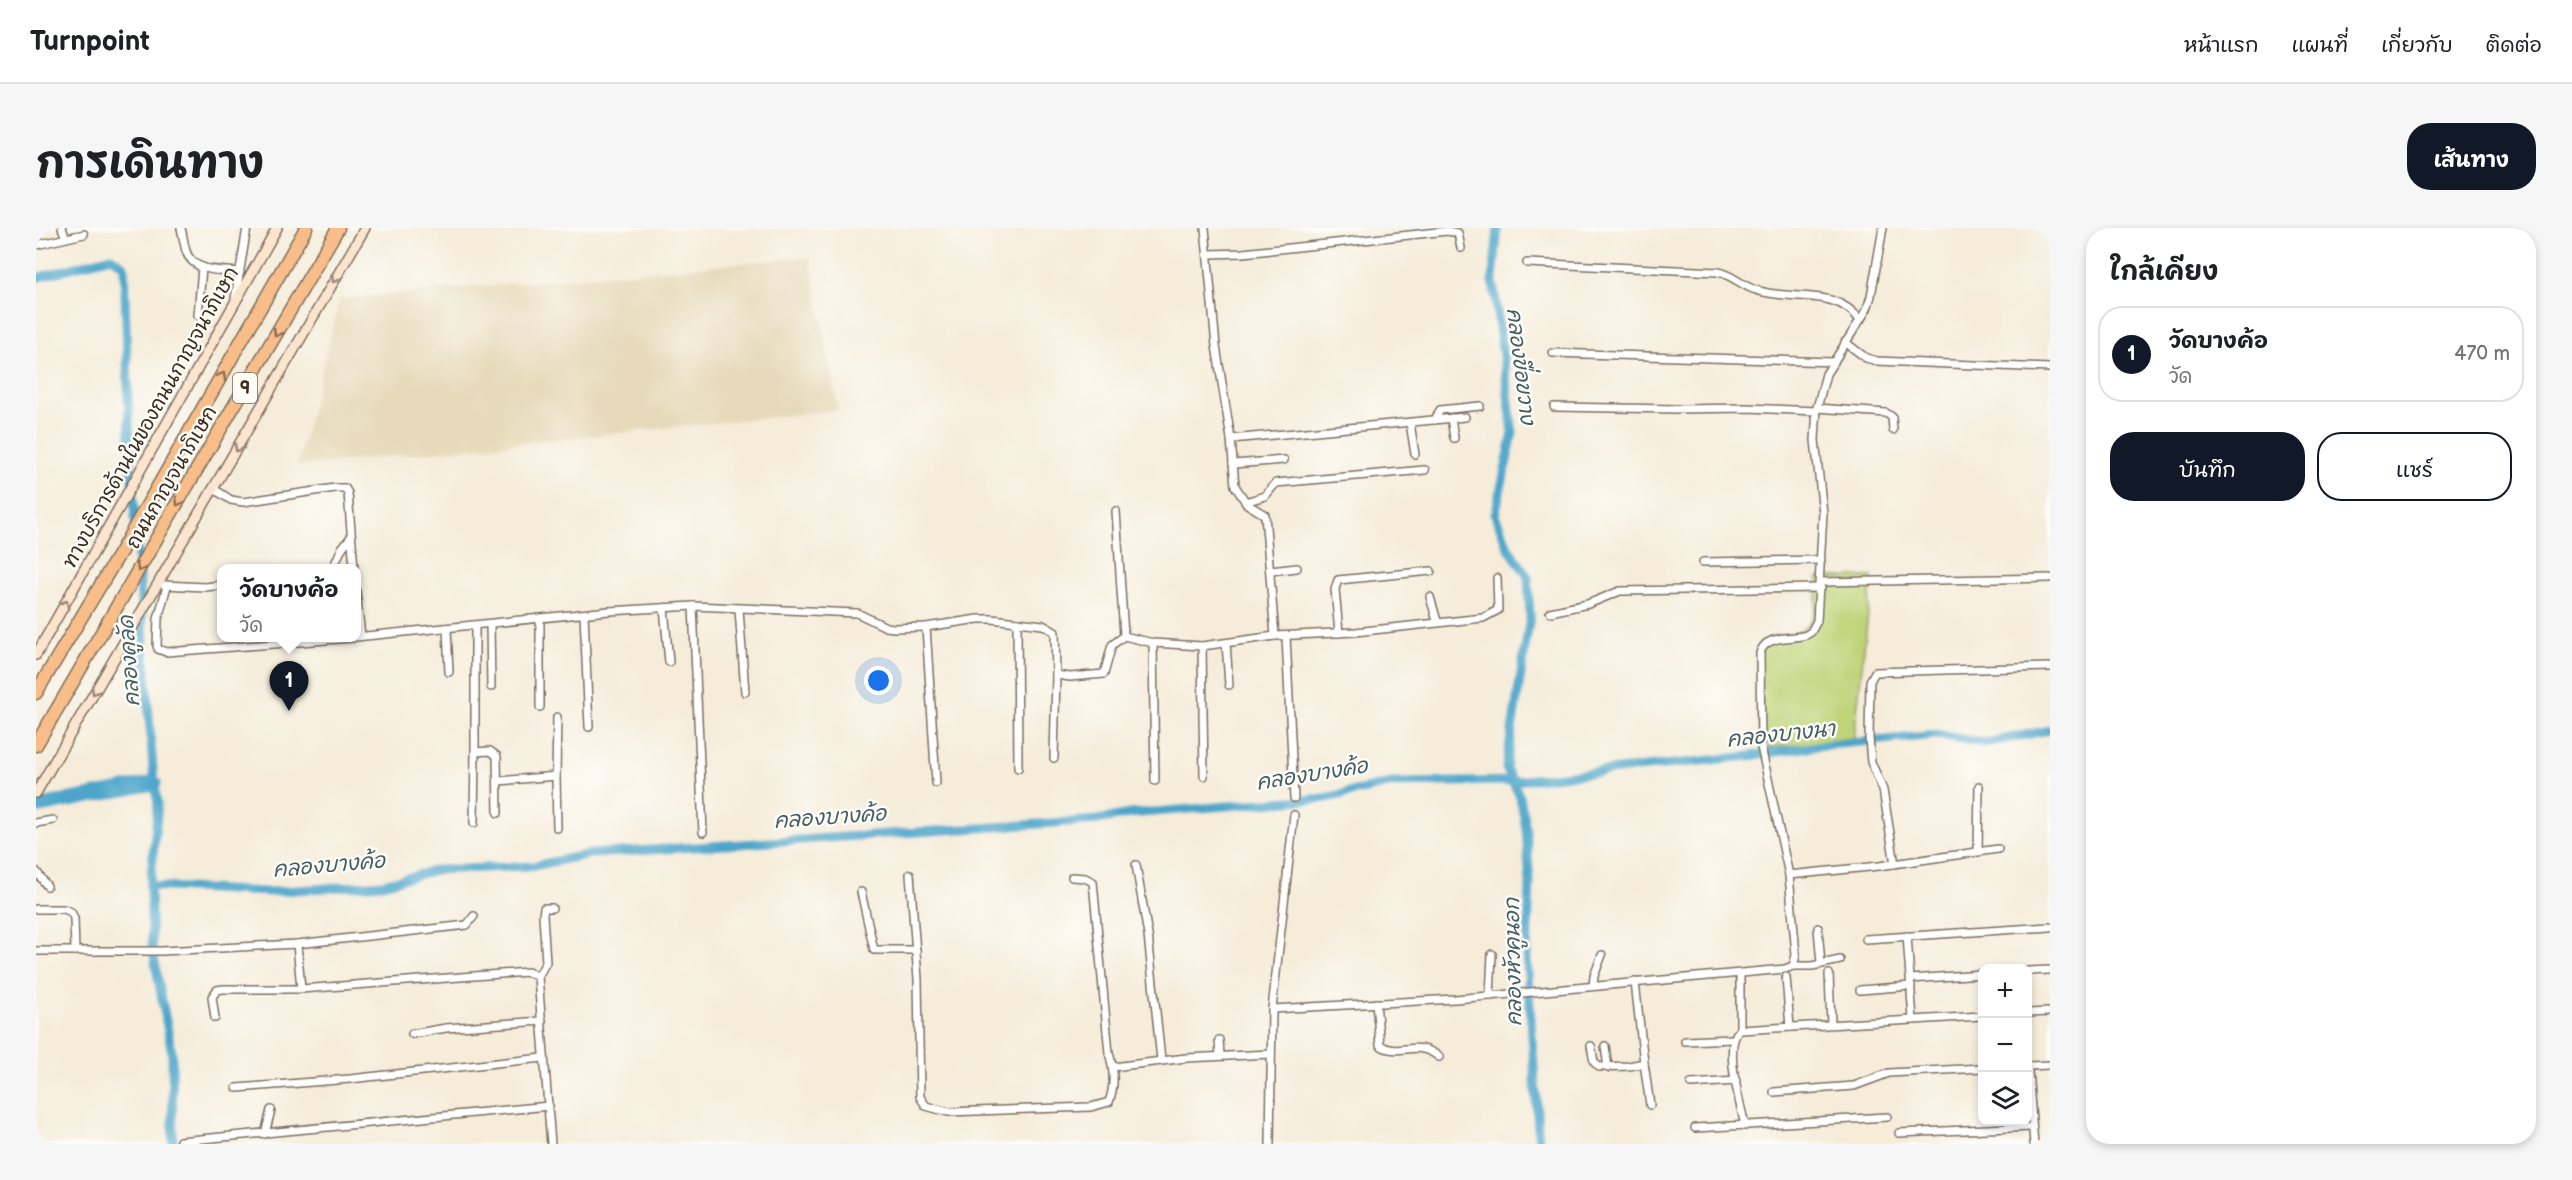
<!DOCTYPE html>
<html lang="th">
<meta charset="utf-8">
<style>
body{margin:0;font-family:"Balsamiq Sans","Playpen Sans Thai",sans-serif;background:#f6f6f6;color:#202124}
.controls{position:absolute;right:18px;bottom:18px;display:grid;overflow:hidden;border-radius:12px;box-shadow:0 3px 9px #0003}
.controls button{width:54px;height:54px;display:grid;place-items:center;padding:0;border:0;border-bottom:2px solid #e0e0e0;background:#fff;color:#202124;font:30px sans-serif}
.you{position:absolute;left:843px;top:453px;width:21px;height:21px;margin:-15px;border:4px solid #fff;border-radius:50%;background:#1a73e8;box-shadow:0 0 0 9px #1a73e833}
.badge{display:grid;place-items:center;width:39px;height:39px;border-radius:50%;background:#111827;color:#fff;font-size:20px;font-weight:700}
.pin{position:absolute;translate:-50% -50px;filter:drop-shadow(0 2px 3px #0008)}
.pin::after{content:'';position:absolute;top:32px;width:21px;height:18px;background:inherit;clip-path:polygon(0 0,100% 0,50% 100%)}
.popup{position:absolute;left:181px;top:336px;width:144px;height:78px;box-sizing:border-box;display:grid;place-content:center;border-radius:12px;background:#fff;filter:drop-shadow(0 2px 4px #0005);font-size:20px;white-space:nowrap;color:#757577}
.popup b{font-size:22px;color:#202124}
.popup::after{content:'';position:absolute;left:50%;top:100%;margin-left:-12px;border:12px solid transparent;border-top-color:#fff}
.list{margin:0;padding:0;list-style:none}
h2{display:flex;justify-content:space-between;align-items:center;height:78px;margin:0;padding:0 24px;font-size:26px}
h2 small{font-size:20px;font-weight:400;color:#757577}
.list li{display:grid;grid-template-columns:39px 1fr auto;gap:18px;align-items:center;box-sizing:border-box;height:96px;margin:0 12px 12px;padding:0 12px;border:2px solid #e0e0e0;border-radius:24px}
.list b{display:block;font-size:22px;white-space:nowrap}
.list p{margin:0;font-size:20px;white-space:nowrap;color:#757577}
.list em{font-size:20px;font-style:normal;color:#757577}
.actions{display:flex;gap:12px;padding:18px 24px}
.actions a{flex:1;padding:14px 0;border:2px solid #111827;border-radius:24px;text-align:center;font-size:21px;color:#111827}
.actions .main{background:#111827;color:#fff}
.icon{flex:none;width:33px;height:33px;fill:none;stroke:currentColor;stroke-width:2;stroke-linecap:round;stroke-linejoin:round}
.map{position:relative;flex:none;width:2014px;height:916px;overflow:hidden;border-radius:24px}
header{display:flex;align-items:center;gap:36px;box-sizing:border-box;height:84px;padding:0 30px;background:#fff;border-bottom:2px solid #e0e0e0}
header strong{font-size:28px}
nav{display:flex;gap:33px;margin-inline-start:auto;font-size:21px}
.intro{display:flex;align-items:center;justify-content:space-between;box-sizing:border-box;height:144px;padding:0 36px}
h1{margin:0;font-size:42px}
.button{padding:15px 27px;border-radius:24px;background:#111827;color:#fff;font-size:21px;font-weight:700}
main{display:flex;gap:36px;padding:0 36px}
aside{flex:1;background:#fff;border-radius:24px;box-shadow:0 3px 9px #0003}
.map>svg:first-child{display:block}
.built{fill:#e6daba}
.green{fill:#bed478;stroke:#7c7f4b;stroke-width:1.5}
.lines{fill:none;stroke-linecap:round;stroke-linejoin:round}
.canal{stroke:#4da6ca;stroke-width:9}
.river{stroke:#4da6ca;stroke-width:15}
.street-casing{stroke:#7c6e5f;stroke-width:10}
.secondary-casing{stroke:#7c6e5f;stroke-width:12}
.highway-casing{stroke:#7c6e5f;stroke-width:15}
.street{stroke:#fff;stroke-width:7}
.secondary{stroke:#fce5cf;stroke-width:9}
.highway{stroke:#f8bd88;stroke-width:12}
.oneway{stroke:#9c8876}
.oneway2{stroke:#906c4e}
.labels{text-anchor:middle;stroke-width:5;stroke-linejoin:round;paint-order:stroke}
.shield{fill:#fdfcf7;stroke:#75695f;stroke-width:1.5}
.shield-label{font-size:18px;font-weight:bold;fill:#3b2a1e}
.street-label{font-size:20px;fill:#3b2a1e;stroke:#fdfcf7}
.water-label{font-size:21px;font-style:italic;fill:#425c63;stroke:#fdfcf7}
</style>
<header>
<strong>Turnpoint</strong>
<nav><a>หน้าแรก</a><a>แผนที่</a><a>เกี่ยวกับ</a><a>ติดต่อ</a></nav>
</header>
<div class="intro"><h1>การเดินทาง</h1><a class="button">เส้นทาง</a></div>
<main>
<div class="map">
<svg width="2014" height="916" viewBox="0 0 2014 916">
<rect width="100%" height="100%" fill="#fdfcf7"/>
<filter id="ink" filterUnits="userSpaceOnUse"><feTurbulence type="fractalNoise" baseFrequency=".0167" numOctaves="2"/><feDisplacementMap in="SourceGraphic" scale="12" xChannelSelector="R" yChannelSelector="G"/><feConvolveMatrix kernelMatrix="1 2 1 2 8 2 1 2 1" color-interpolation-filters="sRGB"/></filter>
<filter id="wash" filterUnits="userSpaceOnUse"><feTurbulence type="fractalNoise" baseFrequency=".008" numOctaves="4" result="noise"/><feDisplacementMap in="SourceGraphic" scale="24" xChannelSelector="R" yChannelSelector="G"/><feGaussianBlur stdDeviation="1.35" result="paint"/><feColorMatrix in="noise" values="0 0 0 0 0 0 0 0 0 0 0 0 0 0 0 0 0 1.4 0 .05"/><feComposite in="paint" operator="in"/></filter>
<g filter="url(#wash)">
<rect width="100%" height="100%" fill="#f5ecd9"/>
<!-- built -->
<polygon class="built" points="774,29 802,182 261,238 304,71"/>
<!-- green -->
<path class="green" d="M 1782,349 L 1836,349 L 1818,510 L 1725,521 L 1721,424 C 1734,393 1765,422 1779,383 C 1782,373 1781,360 1782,349 Z"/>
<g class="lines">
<!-- canal -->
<g class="canal">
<polyline points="1462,0 1457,52 1477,205 1459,287 1472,319 1492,349 1494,389 1470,540 1484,569 1490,601 1494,654 1491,730 1503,916"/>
<polyline points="0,50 75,29 88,38 94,220 118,555 122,575 114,658 116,718 136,825 137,916"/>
<polyline points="114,658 232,664 347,656 400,642 497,638 554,626 1062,592 1093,586 1290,570 1356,555 1478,553 1713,528 1781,518 1902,507 1949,515 2014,502"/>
</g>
<!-- river -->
<polyline class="river" points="0,579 118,555"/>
</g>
</g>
<g filter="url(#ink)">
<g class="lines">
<!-- street casing -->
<g class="street-casing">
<g id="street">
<polyline points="26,0 30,10"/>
<path d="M 145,0 C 147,8 148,16 150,23 C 157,45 186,42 204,44"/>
<polyline points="1169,0 1180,118 1195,211 1199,258 1211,276 1229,287 1239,408"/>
<polyline points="0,17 48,6"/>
<polyline points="1173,26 1207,25 1411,3 1422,5 1425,20"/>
<path d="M 1491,35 L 1682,44 C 1697,47 1706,58 1720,62 C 1755,74 1798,58 1824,92"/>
<polyline points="199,71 211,0"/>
<polyline points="162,87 166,39"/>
<polyline points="1809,114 1830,130 1841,133 2014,140"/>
<polyline points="1517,125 1798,134"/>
<polyline points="1518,179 1641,181 1712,180 1780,183"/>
<polyline points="1781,180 1850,185 1856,189 1857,202"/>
<polyline points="1415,190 1418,210"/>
<polyline points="1399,192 1404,182 1444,178"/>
<polyline points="1374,195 1379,226"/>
<polyline points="1195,211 1429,189"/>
<polyline points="1197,236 1248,232"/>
<polyline points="178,261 195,272 207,274 299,260 309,260 312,265 318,340"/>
<polyline points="1209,274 1229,268 1240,255 1389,242"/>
<polyline points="1080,283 1088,408"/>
<polyline points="1667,334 1785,332"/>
<polyline points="297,340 306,320 315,309"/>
<polyline points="1234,343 1261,340"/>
<polyline points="1785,354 2014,350"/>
<polyline points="128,357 169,359 186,357"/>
<polyline points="131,358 122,391 121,418 122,421 130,424 317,410"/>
<polyline points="320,363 325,408"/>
<polyline points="1394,369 1401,393"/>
<polyline points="657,378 667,604"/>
<polyline points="628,380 633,434"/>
<polyline points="703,381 709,464"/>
<polyline points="1514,384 1552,376 1584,363 1785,360"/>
<polyline points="548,386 553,499"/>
<polyline points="504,390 504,479"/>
<polyline points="981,394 982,540"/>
<polyline points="454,396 455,459"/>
<polyline points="439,397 439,524 454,523 461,528 462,585"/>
<polyline points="890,399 900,555"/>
<polyline points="411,400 413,444"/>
<polyline points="1303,405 1299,361 1302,352 1395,343"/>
<polyline points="320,409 573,383 657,378 821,385 850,399 858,400 890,399 942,391 956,391 1007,397 1019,404 1020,447 1034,449 1068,446 1076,417 1088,408 1117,415 1166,418 1239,408 1319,404 1447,390 1462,382 1461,350"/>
<polyline points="1250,409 1258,570"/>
<polyline points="1117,415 1119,553"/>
<polyline points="1190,415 1193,457"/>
<polyline points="1166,418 1168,548"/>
<polyline points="1018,530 1020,447"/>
<polyline points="520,548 521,600"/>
<polyline points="463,553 520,548 521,489"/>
<polyline points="0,595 17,592"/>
<polyline points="438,595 439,524"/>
<polyline points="1942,624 1943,558"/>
<polyline points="1859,636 1847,562 1835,534 1833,510 1834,453 1839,444 2014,439"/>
<polyline points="1100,637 1112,707 1125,832"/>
<polyline points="0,643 11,658"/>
<path d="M 874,646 L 882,751 L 884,869 L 890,878 L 912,884 L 1055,879 L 1073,874 C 1079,858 1078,841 1073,825 L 1057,654 L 1049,650 L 1036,649"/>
<polyline points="1753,647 1843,638 1962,621"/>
<polyline points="825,664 838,722 880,722"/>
<polyline points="0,681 28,681 35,684 38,690 39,723"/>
<polyline points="1782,700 1785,736"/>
<polyline points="1871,708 1877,792"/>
<polyline points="1830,711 2014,699"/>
<polyline points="261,716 265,761"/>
<polyline points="0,723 126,723 261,716 431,697 438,688"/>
<path d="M 1757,738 L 1760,727 L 1753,647 L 1725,519 L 1724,425 C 1730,406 1754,412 1770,407 L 1775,404 L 1781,393 L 1787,285 L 1779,212 L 1781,180 L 1790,146 L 1831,81 L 1835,68 L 1847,0"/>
<polyline points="1992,743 2014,742"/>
<polyline points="1793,746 1795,796"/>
<polyline points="1750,749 1754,799"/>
<polyline points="1875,751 1946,746"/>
<polyline points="1557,758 1558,748 1566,727"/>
<polyline points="1824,762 1875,758"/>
<polyline points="1454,768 1456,726"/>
<path d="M 1340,775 L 1344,817 C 1363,830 1381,810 1403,829"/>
<polyline points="1236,781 1419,771 1749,741 1757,738 1776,738 1804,732"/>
<polyline points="1992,785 2014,784"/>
<polyline points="179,790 176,769 181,762 187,761 265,761 492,744 502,749"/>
<polyline points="1704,802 1704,745"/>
<polyline points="376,806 410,800 506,793"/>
<polyline points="1183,812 1184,828"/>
<polyline points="1649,813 1697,811"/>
<polyline points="1555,818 1558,834 1563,839 1593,838 1608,835 1599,754"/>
<polyline points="1569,818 1572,840"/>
<polyline points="1608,835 1614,877"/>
<polyline points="1992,838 2014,837"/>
<polyline points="1077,839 1150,830 1235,826"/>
<polyline points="1992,843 1998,916"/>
<polyline points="1655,856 1700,853"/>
<polyline points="201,860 314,851 507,830"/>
<polyline points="1738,864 1818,858 1853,845 1946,840"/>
<path d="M 1709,898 C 1705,877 1686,816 1704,802 L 1946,788"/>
<polyline points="1659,900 1851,889"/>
<polyline points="1863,905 1995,899"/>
<polyline points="229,906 235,882"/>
<polyline points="144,913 513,878"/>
<polyline points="515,916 502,749 510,734 507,687 508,680 516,680"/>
<polyline points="1234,916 1236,781 1258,587"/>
</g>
</g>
<!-- secondary casing -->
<g class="secondary-casing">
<g id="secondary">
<polyline points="0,427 241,0"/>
<polyline points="0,565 329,0"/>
</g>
</g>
<!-- highway casing -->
<g class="highway-casing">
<g id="highway">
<polyline points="0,465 85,323 270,0"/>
<polyline points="0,517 302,0"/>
</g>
</g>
<!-- street -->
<use href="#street" class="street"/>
<!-- secondary -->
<use href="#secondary" class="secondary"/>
<!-- highway -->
<use href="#highway" class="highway"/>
</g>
<!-- one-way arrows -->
<defs><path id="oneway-chevron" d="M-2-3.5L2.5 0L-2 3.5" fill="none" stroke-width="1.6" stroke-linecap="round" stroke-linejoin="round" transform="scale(1.5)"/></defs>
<g class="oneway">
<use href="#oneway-chevron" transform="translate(299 51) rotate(121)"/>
<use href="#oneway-chevron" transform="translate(202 220) rotate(120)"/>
<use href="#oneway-chevron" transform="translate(29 376) rotate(-61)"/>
<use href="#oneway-chevron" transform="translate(59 463) rotate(121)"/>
</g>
<g class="oneway2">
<use href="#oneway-chevron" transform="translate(241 105) rotate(120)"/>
<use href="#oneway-chevron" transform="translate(186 148) rotate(-60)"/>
<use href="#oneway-chevron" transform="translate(143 274) rotate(120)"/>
<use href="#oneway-chevron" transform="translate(104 340) rotate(120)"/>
</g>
</g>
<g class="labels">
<!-- shield labels -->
<rect class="shield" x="197" y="145" width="24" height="30" rx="4.5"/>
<g class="shield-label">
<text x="209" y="166">9</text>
</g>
<!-- street labels -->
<g class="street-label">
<text transform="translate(114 189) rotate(-61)" y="7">ทางบริการด้านในของถนนกาญจนาภิเษก</text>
<text transform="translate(135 249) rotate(-60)" y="7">ถนนกาญจนาภิเษก</text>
</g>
<!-- water labels -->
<g class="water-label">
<text transform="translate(1485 138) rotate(83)" y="7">คลองขื่อขวาง</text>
<text transform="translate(93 433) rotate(-94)" y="7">คลองคูลัด</text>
<text transform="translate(1745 506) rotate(-6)" y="7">คลองบางนา</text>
<text transform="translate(1276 546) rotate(-9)" y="7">คลองบางค้อ</text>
<text transform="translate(794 589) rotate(-4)" y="7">คลองบางค้อ</text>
<text transform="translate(293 637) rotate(-5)" y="7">คลองบางค้อ</text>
<text transform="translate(1477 734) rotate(-91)" y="7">คลองหัวคูนอก</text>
</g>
</g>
</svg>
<div class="controls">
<button>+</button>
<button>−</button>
<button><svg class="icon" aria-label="layers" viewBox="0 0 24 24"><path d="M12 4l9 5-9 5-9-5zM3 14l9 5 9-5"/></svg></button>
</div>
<div class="you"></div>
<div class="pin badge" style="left:253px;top:483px">1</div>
<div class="popup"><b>วัดบางค้อ</b>วัด</div>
</div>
<aside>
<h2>ใกล้เคียง<small></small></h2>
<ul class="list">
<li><span class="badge">1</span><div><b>วัดบางค้อ</b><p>วัด</p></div><em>470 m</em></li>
</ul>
<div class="actions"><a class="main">บันทึก</a><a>แชร์</a></div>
</aside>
</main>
